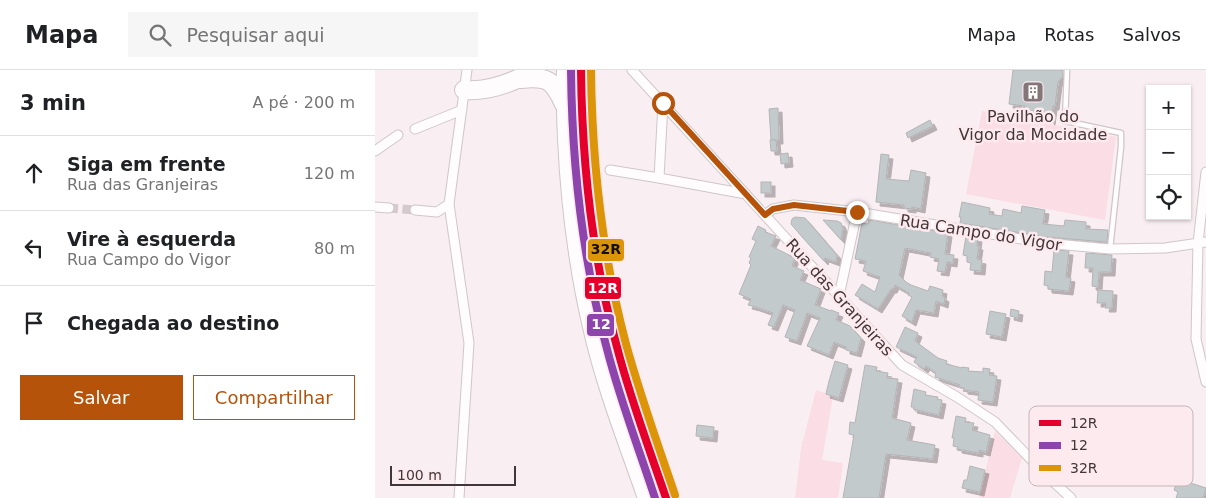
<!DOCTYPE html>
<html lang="pt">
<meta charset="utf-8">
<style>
body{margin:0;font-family:"DejaVu Sans",sans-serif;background:#f6f6f6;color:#202124}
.controls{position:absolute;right:15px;top:15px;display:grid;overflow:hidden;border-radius:0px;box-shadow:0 1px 4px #0004}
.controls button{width:45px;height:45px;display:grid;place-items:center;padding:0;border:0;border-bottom:1px solid #e0e0e0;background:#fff;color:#202124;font:25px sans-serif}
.scale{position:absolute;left:15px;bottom:12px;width:126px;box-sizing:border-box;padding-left:5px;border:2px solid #423639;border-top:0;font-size:14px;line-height:18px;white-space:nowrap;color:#423639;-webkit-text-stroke:4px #fdeaef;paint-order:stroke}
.stop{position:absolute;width:15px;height:15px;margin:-11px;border:4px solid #b45309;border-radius:50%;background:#fff}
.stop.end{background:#b45309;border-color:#fff;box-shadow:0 1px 5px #0008}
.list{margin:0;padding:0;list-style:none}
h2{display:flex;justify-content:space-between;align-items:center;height:65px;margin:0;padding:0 20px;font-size:21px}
h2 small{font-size:16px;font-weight:400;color:#757577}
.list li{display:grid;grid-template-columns:32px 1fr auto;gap:15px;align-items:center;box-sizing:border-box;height:75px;padding:0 20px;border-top:1px solid #e0e0e0}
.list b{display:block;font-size:19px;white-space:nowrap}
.list p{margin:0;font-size:16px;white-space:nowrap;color:#757577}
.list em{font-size:16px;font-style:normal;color:#757577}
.actions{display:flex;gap:10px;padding:15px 20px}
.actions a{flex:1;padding:11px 0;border:1px solid #b45309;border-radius:0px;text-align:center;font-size:18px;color:#b45309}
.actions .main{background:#b45309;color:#fff}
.icon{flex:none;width:28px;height:28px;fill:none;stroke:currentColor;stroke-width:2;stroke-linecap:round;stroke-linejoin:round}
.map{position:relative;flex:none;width:831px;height:428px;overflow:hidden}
header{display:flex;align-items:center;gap:30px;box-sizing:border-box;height:70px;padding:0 25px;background:#fff;border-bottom:1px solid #e0e0e0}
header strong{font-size:24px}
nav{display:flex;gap:28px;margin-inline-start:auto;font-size:18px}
.search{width:350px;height:45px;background:#f6f6f6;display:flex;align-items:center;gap:12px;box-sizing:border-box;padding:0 18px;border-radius:0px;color:#757577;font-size:19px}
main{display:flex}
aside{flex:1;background:#fff}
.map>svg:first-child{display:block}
.green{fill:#fadde5}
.building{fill:#c3cacc;stroke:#b3b4b6;filter:url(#shadow)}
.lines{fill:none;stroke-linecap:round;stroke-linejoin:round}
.street-tunnel{stroke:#d4c9cc;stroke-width:9;stroke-dasharray:9 4.5;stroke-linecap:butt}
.lane-casing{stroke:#d0c6c9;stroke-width:7}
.street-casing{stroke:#d0c6c9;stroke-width:11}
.highway-casing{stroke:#d0c6c9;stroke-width:20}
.lane{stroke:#fefcfd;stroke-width:4.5}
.street{stroke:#fefcfd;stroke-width:9}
.highway{stroke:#fefcfd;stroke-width:18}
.bus-1-casing{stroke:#fdeaef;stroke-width:11}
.bus-2-casing{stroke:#fdeaef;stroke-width:11}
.bus-3-casing{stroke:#fdeaef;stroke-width:11}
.bus-1{stroke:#e4002b;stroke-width:8}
.bus-2{stroke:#8e44ad;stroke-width:8}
.bus-3{stroke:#dc9509;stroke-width:8}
.route{stroke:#b45309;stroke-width:6}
.labels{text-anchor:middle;stroke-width:5;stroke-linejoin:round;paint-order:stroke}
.poi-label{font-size:16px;fill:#423639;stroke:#fdeaef}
.street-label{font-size:16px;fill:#423639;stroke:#fdeaef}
.key{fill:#fdeaef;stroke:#c5b4b8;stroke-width:1}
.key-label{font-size:14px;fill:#423639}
.line-badge{stroke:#fdeaef;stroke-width:2}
.badge-label{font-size:14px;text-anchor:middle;font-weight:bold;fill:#fff}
.pale-badge-label{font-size:14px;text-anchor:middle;font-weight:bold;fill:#111}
</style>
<header>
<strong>Mapa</strong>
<div class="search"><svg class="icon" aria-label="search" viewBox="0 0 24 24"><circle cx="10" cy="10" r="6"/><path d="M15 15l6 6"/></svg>Pesquisar aqui</div>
<nav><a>Mapa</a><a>Rotas</a><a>Salvos</a></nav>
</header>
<main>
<aside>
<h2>3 min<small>A pé · 200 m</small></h2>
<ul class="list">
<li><svg class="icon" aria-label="ahead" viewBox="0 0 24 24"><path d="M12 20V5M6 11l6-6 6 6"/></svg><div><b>Siga em frente</b><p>Rua das Granjeiras</p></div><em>120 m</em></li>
<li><svg class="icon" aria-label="left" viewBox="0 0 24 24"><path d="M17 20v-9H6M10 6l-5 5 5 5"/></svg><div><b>Vire à esquerda</b><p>Rua Campo do Vigor</p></div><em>80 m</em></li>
<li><svg class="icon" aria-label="arrive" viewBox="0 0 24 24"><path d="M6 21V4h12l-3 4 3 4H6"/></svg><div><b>Chegada ao destino</b></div></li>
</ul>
<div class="actions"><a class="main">Salvar</a><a>Compartilhar</a></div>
</aside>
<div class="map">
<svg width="831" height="428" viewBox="0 0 831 428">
<defs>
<filter id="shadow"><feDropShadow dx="4" dy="4" stdDeviation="0" flood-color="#0004"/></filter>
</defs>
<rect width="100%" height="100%" fill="#f9eef1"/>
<!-- green -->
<g class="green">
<polygon points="607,41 741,67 730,150 591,124"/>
<polygon points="441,320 458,326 447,390 468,393 463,428 420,428 427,371 428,371"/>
<polygon points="620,361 647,388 635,428 604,428"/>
</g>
<!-- building -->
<g class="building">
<polygon points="638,0 688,0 688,6 683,12 680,36 678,36 676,51 669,42 649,40 650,36 634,34"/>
<polygon points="403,38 404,70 396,70 394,39"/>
<polygon points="555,50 558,56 533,68 531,63"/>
<polygon points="395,70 401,70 402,81 396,81"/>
<polygon points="413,83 414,93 406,94 405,84"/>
<polygon points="506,84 514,85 511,109 534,111 536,100 551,103 546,139 537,137 537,139 529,138 529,135 501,132"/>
<rect x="386" y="112" width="10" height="11"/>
<polygon points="587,132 615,138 614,144 627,146 628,139 646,143 647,136 670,140 668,154 689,156 690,150 711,152 711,159 733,160 732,172 671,167 585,153 586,147 584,147"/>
<polygon points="420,147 430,148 462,185 461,192 450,188 449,191 428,168 416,154 417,149"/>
<polygon points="448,150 462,151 466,153 468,158 466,170"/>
<polygon points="494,150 573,163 570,184 579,185 578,193 572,192 570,202 562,201 564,189 555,187 556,183 530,178 524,205 531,212 536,215 553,221 555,216 568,220 567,226 570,228 569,234 561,231 559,243 541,240 537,252 527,246 537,227 533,225 534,223 520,215 518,219 516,219 503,239 480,225 487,214 500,222 505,207 488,201 491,191 480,189 487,153 493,154"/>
<polygon points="383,156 391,160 390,162 401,166 396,176 420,188 417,196 429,201 425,210 446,219 440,235 456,241 456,240 464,243 461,250 475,256 486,268 482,283 471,280 471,277 459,272 454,285 432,276 445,248 432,243 422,271 410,267 420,240 408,235 399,257 393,255 398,243 381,237 373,235 376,229 364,224 376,195 374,193 376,188 374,187 381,171 377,169"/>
<polygon points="591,166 603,168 602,176 604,176 602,189 607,190 606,201 595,200 596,193 592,192 592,186 588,185"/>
<polygon points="679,180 694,181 691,207 696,208 694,221 673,219 673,216 669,215 670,201 677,202"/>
<polygon points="711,183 737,185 736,202 724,202 723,217 717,216 718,198 710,198"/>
<polygon points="723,220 738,221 737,238 730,238 731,233 722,233"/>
<polygon points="636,239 644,241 643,248 635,246"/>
<polygon points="615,241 631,244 627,267 611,264"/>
<polygon points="530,257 543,263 540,271 563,288 572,291 571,294 587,298 587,297 594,298 593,301 608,302 608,298 615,299 614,305 622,306 618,332 603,330 604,322 589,320 589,318 584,317 585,315 560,307 561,303 551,296 549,299 539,292 542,287 521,277"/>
<polygon points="460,291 473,295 464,328 451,324 454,311"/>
<polygon points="490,295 502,297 501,301 513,303 512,308 523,309 517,348 536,353 532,370 560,375 558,389 511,384 504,428 468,428 479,365 474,364 475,352 480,353"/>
<polygon points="539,319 551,322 550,325 563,327 562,329 567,330 564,345 538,339 539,337 536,337"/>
<polygon points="581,346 591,348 590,352 599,353 597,360 615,365 611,382 604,380 604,383 583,379 583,377 578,376 579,368 577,368"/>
<polygon points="322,355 339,357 338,368 321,366"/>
<polygon points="595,396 610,400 605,422 587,418 589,410 592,410"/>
<polygon points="803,409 831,418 828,428 801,428 803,422 799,420"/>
</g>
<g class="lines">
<!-- street-tunnel -->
<polyline class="street-tunnel" points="14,138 40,140"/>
<!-- lane casing -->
<g class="lane-casing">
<polyline id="lane" points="692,0 690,51 746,63 746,77 735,179"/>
</g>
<!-- street casing -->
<g class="street-casing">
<g id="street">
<polyline points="257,0 527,295 582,327 620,352 672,406 696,428"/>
<polyline points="288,33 284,108 371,124"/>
<polyline points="40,59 87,40"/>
<polyline points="0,81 23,65"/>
<polyline points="235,100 284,108"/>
<polyline points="831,102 823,173 821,269 831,312"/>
<polyline points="74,134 94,273 84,428"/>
<polyline points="0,137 14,138"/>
<polyline points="40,140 62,142 74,134 92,0"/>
<polyline points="390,145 398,139 419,135 482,142 670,173 735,179 790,178 831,172"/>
<polyline points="464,226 482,142"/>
</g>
</g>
<!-- highway casing -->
<g class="highway-casing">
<g id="highway">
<path d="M 191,0 C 190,23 191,46 192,69 C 195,133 203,198 218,261 C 231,318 253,373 272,428"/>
<path d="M 206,0 C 206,86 216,172 236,255 C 250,314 272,371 291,428"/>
<path d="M 146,9 C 173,6 178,10 189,34"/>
<path d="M 89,20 C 114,22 139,12 160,0"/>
</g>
</g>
<!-- lane -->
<use href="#lane" class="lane"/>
<!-- street -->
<use href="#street" class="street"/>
<!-- highway -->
<use href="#highway" class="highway"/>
<!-- bus-1 casing -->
<g class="bus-1-casing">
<path id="bus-1" d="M 206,0 C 207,93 217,187 242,277 C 255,328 274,378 291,428"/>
</g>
<!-- bus-2 casing -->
<g class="bus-2-casing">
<path id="bus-2" d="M 196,0 C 197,94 207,188 232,279 C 245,330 264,379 280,428"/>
</g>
<!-- bus-3 casing -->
<g class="bus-3-casing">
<path id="bus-3" d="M 216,0 C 217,92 227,184 251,274 C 265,325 283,375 300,425"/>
</g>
<!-- bus-1 -->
<use href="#bus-1" class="bus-1"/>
<!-- bus-2 -->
<use href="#bus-2" class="bus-2"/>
<!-- bus-3 -->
<use href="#bus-3" class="bus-3"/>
</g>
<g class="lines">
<!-- route -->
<polyline class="route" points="288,33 390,145 398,139 419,135 482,142"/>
</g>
<!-- icons -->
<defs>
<g id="building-square" transform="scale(1.125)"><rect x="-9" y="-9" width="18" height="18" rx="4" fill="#827679" stroke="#fdeaef"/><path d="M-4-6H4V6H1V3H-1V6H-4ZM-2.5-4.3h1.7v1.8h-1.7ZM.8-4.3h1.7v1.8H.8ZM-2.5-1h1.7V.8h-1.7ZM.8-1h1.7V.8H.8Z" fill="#fff"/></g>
</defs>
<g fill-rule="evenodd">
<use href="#building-square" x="658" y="22"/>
</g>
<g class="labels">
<!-- poi labels -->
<g class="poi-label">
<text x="658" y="52">Pavilhão do<tspan x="658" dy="18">Vigor da Mocidade</tspan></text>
</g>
<!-- street labels -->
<g class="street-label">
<text transform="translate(606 162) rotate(9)" y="6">Rua Campo do Vigor</text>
<text transform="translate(465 227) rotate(48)" y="6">Rua das Granjeiras</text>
</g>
</g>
<!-- legend -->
<rect x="654" y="336" width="164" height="80" rx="8" class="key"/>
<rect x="664" y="350" width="22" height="6" fill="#e4002b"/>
<rect x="664" y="372" width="22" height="7" fill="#8e44ad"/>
<rect x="664" y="395" width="22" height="6" fill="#dc9509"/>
<g class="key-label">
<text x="695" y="358">12R</text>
<text x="695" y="380">12</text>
<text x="695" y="403">32R</text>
</g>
<g class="line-badge">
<rect x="212" y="168" width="38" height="24" rx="5" fill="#dc9509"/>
<rect x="209" y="206" width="38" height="24" rx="5" fill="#e4002b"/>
<rect x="211" y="243" width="29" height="24" rx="5" fill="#8e44ad"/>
</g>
<g class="badge-label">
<text x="228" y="223">12R</text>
<text x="226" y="259">12</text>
</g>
<g class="pale-badge-label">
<text x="231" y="184">32R</text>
</g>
</svg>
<div class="controls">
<button>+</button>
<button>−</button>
<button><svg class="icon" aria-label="locate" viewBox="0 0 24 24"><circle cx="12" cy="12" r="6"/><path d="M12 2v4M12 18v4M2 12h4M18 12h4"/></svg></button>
</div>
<div class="scale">100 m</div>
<div class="stop" style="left:288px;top:33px"></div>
<div class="stop end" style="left:482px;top:142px"></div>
</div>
</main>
